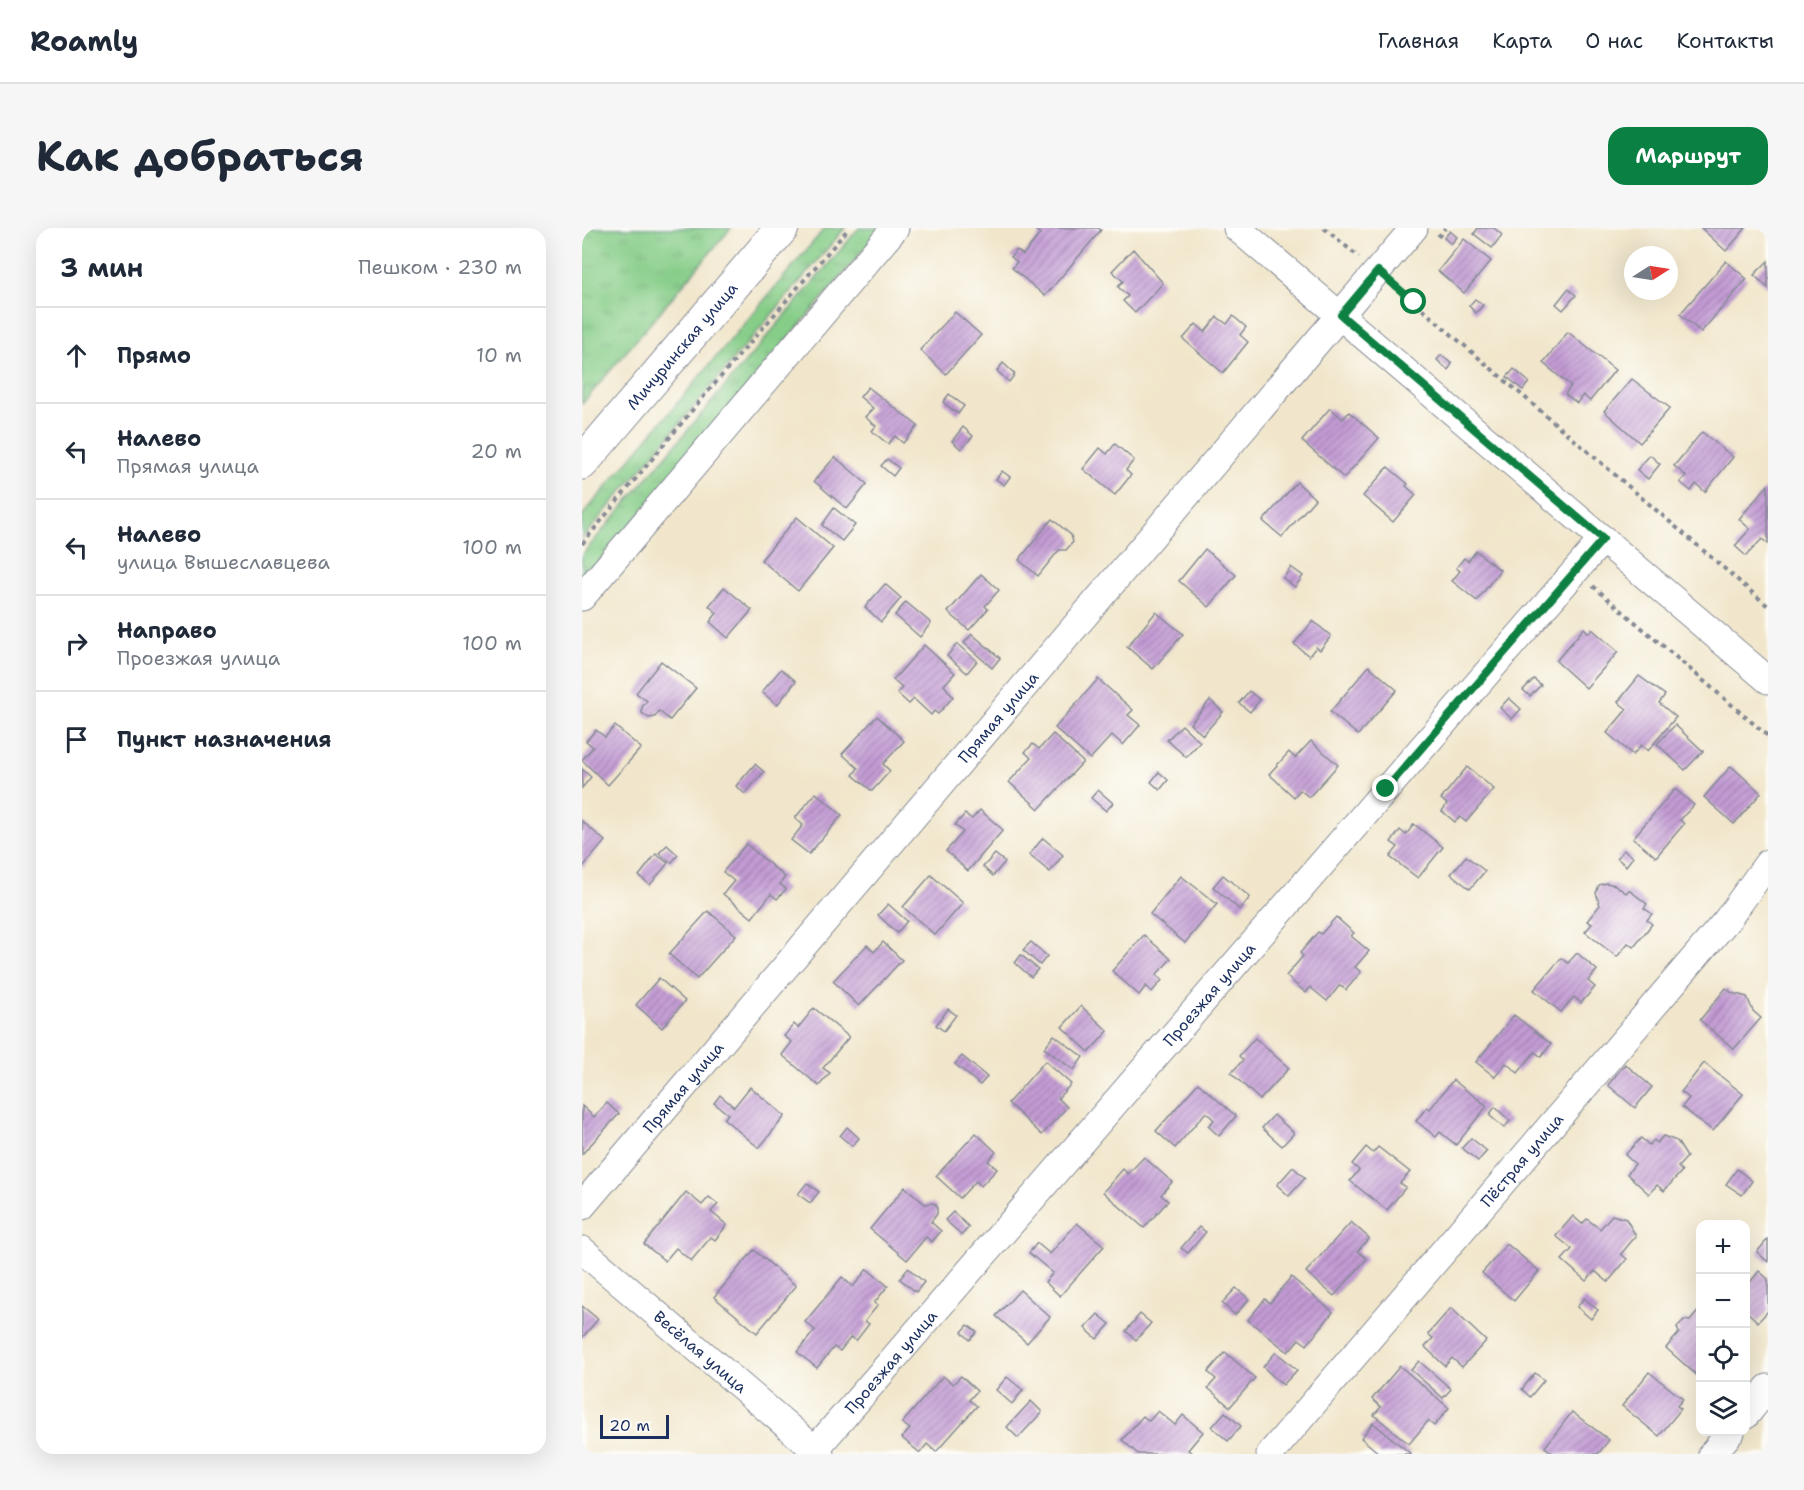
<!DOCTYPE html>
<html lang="ru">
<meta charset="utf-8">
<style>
body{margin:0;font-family:"Shantell Sans",sans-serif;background:#f6f6f7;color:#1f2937}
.controls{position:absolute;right:18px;bottom:18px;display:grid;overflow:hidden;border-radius:12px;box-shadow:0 6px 24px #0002}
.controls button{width:54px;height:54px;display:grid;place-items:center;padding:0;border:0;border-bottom:2px solid #e0e1e3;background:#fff;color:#1f2937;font:30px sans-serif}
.compass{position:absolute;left:1042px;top:18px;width:54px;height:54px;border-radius:50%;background:#fff;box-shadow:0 6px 24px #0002;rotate:78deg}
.scale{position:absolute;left:18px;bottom:15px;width:69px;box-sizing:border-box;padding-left:6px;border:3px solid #1b2f5e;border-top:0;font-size:16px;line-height:21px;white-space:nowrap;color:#1b2f5e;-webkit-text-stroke:4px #fdfcf7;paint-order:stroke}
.stop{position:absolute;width:18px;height:18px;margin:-14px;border:4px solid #0b8043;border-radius:50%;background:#fff}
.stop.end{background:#0b8043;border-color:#fff;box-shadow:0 2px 6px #0008}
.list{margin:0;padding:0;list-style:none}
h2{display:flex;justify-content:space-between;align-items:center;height:78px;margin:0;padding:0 24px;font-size:26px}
h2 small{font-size:20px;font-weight:400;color:#747a83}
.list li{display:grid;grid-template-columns:39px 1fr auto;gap:18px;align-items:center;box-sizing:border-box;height:96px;padding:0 24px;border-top:2px solid #e0e1e3}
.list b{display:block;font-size:22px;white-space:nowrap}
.list p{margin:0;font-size:20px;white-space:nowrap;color:#747a83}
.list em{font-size:20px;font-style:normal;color:#747a83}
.icon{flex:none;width:33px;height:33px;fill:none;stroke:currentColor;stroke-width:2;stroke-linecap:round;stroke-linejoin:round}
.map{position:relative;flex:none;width:1186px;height:1226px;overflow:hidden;border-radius:18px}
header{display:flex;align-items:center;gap:36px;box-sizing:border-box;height:84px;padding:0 30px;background:#fff;border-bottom:2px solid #e0e1e3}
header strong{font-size:28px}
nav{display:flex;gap:33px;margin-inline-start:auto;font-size:21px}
.intro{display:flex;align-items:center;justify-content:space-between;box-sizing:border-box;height:144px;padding:0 36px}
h1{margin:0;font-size:42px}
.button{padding:15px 27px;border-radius:18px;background:#0b8043;color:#fff;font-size:21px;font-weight:700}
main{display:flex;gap:36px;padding:0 36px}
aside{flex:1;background:#fff;border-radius:18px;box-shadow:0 6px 24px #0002}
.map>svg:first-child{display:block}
.grass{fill:url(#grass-tufts);stroke:#507e73;stroke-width:1.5}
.building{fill:url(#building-hatch)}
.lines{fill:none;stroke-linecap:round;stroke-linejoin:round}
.minor-casing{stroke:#868a94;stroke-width:29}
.major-casing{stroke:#868a94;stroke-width:35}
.path{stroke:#868a94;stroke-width:4;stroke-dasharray:4.5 4.5;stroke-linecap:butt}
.minor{stroke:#fff;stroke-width:27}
.major{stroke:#fff;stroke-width:33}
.route{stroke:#0b8043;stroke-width:8}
.labels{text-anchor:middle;stroke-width:6;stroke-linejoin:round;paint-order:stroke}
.street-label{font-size:16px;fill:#1b2f5e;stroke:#fdfcf7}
</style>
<header>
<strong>Roamly</strong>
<nav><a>Главная</a><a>Карта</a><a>О нас</a><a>Контакты</a></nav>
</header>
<div class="intro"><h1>Как добраться</h1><a class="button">Маршрут</a></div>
<main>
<aside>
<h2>3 мин<small>Пешком · 230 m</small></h2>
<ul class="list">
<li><svg class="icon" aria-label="ahead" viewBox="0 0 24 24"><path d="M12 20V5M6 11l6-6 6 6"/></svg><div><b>Прямо</b></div><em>10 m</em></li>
<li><svg class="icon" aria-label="left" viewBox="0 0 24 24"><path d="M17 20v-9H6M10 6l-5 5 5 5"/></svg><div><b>Налево</b><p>Прямая улица</p></div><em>20 m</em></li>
<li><svg class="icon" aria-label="left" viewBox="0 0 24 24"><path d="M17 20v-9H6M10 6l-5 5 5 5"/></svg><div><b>Налево</b><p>улица Вышеславцева</p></div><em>100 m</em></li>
<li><svg class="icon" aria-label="right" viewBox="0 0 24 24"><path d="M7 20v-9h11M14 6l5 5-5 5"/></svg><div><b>Направо</b><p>Проезжая улица</p></div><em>100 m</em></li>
<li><svg class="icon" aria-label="arrive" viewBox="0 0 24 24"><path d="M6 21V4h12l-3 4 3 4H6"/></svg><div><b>Пункт назначения</b></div></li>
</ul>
</aside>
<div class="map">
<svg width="1186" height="1226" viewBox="0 0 1186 1226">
<defs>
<pattern id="grass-tufts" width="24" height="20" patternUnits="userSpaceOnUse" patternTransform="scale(1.5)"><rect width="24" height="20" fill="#86cd88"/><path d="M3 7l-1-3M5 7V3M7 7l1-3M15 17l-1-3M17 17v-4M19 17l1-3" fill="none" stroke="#73b078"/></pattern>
<pattern id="building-hatch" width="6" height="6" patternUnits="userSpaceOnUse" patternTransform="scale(1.5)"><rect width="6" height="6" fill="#c39bd4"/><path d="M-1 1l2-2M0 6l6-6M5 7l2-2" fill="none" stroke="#9e7faf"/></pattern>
</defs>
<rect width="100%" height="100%" fill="#fdfcf7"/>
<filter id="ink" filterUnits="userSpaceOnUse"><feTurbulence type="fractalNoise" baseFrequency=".0167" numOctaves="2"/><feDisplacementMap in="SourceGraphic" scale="12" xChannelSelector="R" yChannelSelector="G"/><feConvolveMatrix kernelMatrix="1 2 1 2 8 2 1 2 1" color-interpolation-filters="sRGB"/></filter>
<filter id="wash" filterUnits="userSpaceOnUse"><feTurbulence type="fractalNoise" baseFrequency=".008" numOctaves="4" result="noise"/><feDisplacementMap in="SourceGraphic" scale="24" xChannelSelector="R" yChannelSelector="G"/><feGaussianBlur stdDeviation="1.35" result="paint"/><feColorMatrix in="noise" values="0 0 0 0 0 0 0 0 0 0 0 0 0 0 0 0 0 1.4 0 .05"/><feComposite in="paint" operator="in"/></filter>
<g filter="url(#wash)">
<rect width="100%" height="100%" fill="#f1e6cb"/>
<!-- grass -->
<g class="grass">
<polygon points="0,0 149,0 0,176"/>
<polygon points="243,0 263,0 0,311 0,288"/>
<polygon points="277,0 300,0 0,354 0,327"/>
</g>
<g id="blocks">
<!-- building -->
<g class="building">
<polygon points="451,0 516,0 519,2 463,68 430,40 435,34 429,29 435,22 441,27 458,6"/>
<polygon points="896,0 912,0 920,7 910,20 892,6"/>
<polygon points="1119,0 1164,0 1144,23"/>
<polygon points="868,3 875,9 869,16 862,10"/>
<polygon points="882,11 909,33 882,65 856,43"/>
<polygon points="551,21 581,55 553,85 541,73 546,68 536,59 541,53 530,43"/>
<polygon points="1144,33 1165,51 1119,104 1098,86"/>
<polygon points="1186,33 1186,60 1172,47"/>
<polygon points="986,61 994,67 981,82 974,76"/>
<polygon points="893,71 901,77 894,85 887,78"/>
<polygon points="373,84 399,107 364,146 338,122"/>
<polygon points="651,88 664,99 658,107 666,114 641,145 601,111 614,96 623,104 635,89 645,96"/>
<polygon points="986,104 1033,142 1008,173 1001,167 995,175 983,166 989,158 961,135"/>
<polygon points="859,127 870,136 866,142 855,132"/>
<polygon points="421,135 433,146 427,154 415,143"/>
<polygon points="932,141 947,154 941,162 925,149"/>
<polygon points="1050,151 1088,180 1058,215 1022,183"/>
<polygon points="286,159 336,198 321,215 313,208 306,216 290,203 294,198 283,189 291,180 278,169"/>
<polygon points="367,166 382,178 376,186 361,174"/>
<polygon points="748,180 761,191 767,184 797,210 762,250 720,213"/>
<polygon points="381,199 391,208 379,221 370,213"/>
<polygon points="1120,204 1151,229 1123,264 1114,256 1109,263 1098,254 1104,248 1092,238"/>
<polygon points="533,216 552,232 544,242 549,247 533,267 501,241 518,220 525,226"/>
<polygon points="1068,227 1078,236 1066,251 1055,242"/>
<polygon points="253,229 285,256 265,281 232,253"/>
<polygon points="305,231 317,240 311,248 299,238"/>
<polygon points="806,239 826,256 824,258 834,267 811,294 781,268"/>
<polygon points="420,243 428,249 422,257 414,251"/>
<polygon points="715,254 733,271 700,309 681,293"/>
<polygon points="1186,257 1186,316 1180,311 1164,328 1153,318 1168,301 1157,291"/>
<polygon points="252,280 273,297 260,313 240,297"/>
<polygon points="215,289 251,320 216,363 179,332"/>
<polygon points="470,291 489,307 491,314 484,322 477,322 456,348 437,332"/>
<polygon points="623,321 654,347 627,379 597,353"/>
<polygon points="894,323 918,342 895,373 870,353 878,343 874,340 882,330 886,333"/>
<polygon points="709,339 721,348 713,359 701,350"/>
<polygon points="399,346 417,362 403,378 406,381 387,402 366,384"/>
<polygon points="303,356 319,370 299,394 283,379"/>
<polygon points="142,359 170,382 146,410 128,394 135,385 127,378"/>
<polygon points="324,374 349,395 338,409 313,387"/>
<polygon points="574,384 601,406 571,441 545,419"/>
<polygon points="731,393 749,408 738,422 734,419 727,428 712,416"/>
<polygon points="1002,400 1007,405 1010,401 1036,424 1004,460 974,433"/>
<polygon points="390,406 418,430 410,440 382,415"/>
<polygon points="375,416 395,433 385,445 365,428"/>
<polygon points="342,417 373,445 362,457 371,469 356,486 352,483 349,487 332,471 327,476 315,465 320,460 311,452"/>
<polygon points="79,433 114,460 88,492 77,483 73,489 67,490 60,485 60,479 65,473 54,465"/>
<polygon points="787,438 815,462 776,507 748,484"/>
<polygon points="199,441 214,453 195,477 180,464"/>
<polygon points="1057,448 1083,467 1077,475 1094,489 1066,523 1059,517 1051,527 1025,505 1045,481 1036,474"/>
<polygon points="516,451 551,482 546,487 558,497 541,517 530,507 508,531 473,500"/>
<polygon points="952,451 959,457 948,468 941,462"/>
<polygon points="667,463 678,472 668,484 657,475"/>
<polygon points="927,470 939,481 930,491 918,480"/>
<polygon points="628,472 641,484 621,507 608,496"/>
<polygon points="295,488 322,513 301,536 308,543 290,563 271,547 276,540 260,526"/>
<polygon points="600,497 618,514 604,529 585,512"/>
<polygon points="1093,497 1121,523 1103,542 1075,516"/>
<polygon points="33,498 59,520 26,557 0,532 11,519 4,513 14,502 23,509"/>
<polygon points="471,506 501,534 457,581 427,554 449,530 443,524 451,516 457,521"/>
<polygon points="729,513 756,537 727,569 718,562 712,569 687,546 707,524 713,530"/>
<polygon points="173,536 182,544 163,566 154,558"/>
<polygon points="1149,538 1179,565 1152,596 1122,569"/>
<polygon points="885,539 912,561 884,594 878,589 873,594 860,583 865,576 859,571"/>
<polygon points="0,541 9,549 0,560"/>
<polygon points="577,544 586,552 578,562 569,554"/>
<polygon points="1093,561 1112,577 1098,592 1102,596 1074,629 1051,610"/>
<polygon points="516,562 531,575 524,583 509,570"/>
<polygon points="234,565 260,587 227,626 209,612 221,597 213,590"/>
<polygon points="398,582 421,602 386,643 364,623 381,604 373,597 383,586 390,591"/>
<polygon points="0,593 23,613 0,640"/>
<polygon points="832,596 861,619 836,650 808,629 816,619 809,614 818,602 824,607"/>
<polygon points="461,610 481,627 468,644 447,627"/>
<polygon points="164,616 203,649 198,656 204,661 195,671 189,666 170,690 141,666 152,653 141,644"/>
<polygon points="85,617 96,627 89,635 77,625"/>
<polygon points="1042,622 1051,629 1044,638 1035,630"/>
<polygon points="74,626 86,635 68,657 57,648"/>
<polygon points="413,626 423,634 411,648 401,639"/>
<polygon points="884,628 903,643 888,661 869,646"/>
<polygon points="349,647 381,675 353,707 321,679"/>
<polygon points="641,647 668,669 658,682 631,659"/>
<polygon points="599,648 635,676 603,715 568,686"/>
<polygon points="1024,655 1033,657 1044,665 1047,662 1065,676 1062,680 1070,686 1065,692 1070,696 1052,719 1046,715 1035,729 1003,704 1010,696 1005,693 1018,677 1014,665 1017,657"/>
<polygon points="306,676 325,693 315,705 296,687"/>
<polygon points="126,683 154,707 115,751 87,726"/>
<polygon points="754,689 772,705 769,708 787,723 773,739 779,744 764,762 758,757 745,773 728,759 724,765 704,748 721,728 718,725 736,704 739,706"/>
<polygon points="562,707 589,731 574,747 580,752 570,764 564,758 557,767 530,743"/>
<polygon points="301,714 320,732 277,778 251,753 285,717 292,724"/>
<polygon points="449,714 465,728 458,737 441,722"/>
<polygon points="995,725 1015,742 1006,753 1013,759 999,775 992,769 979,784 952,762 979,730 986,735"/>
<polygon points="439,727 456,741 449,749 433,735"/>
<polygon points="77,750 103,773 80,800 54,777"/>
<polygon points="1144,760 1150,765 1165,769 1171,783 1179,790 1152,821 1118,792"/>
<polygon points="499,778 526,803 507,824 480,799"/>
<polygon points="232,780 267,809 241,840 248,845 237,858 200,827 210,814 202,808 212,796 216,800"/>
<polygon points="366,781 374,787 362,803 354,797"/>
<polygon points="932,787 969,816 959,829 953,824 936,845 924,835 913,849 894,834"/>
<polygon points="472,807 501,829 492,842 462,820"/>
<polygon points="673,810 707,840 678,872 649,845 661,832 657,828"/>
<polygon points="380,828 405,849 398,857 373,836"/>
<polygon points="463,833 489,856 476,870 485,879 460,907 426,875"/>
<polygon points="1122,835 1161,866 1131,903 1100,879 1107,870 1099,864"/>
<polygon points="1043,836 1070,859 1053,880 1026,857"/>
<polygon points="871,852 905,878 874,917 858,904 854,909 834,893 845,879 848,881"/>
<polygon points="616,855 654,888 637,908 626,898 632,892 624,884 593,920 574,903"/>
<polygon points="168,859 203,888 177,920 142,891 146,886 132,875 138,867 152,879"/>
<polygon points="25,875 37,886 0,926 0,878 12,889"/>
<polygon points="913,879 928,893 922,900 907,887"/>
<polygon points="692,887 712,905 700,918 680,900"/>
<polygon points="265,899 277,910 270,918 258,908"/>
<polygon points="394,905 414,924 406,933 415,941 399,958 394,953 378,970 354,948"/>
<polygon points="1081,908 1095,913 1105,929 1096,939 1100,943 1082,963 1075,957 1067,966 1045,946 1053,936 1043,927 1059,910 1067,917 1072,912 1075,915"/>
<polygon points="889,910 905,923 896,933 880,920"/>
<polygon points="784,919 791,925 796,919 828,944 818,955 824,959 805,982 768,953 777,942 770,936"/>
<polygon points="562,929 590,954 579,967 586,973 562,1000 521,964 541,941 546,946"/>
<polygon points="711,939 723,950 707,968 695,957"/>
<polygon points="1155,941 1170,953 1160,967 1144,956"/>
<polygon points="225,955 237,964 228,975 216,966"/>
<polygon points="323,959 343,976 351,975 355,978 355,986 349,994 359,1003 350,1014 344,1009 325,1032 288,1001"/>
<polygon points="104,964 120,977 127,969 136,976 129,984 145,997 133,1012 129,1009 109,1033 94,1020 83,1033 62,1016"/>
<polygon points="371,984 387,999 380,1007 363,992"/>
<polygon points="1030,987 1044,991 1054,1008 1039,1026 1045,1031 1026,1054 1013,1043 1004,1053 980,1032 990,1021 974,1008 991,988 1000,996 1005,991 1018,1001"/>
<polygon points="769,994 787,1010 776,1023 785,1031 752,1068 724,1044"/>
<polygon points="495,995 522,1018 478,1068 463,1054 471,1045 447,1025 455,1015 468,1026"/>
<polygon points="617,999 624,1004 606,1025 599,1020"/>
<polygon points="1186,1011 1186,1034 1175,1024"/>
<polygon points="925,1016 957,1043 932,1073 900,1045"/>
<polygon points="172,1022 214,1058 175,1105 132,1069"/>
<polygon points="326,1040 342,1054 334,1064 318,1051"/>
<polygon points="285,1041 306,1058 292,1075 296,1077 283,1093 287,1096 274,1113 269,1109 258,1123 252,1119 235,1140 215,1124 233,1102 223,1094 260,1049 271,1059"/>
<polygon points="1177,1043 1186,1051 1186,1083 1176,1094 1164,1083 1164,1059"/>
<polygon points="709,1049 751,1084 725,1117 717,1111 706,1124 666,1092 683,1071 688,1075"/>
<polygon points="654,1060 667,1071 653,1087 640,1075"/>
<polygon points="438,1062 468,1089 445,1115 414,1088"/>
<polygon points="1002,1070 1016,1082 1009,1091 995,1079"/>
<polygon points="0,1078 16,1091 0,1110"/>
<polygon points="869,1080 904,1113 880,1139 870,1130 863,1138 843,1119 851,1110 846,1106"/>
<polygon points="1118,1081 1118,1150 1084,1120 1097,1105 1095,1099 1102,1092 1108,1093"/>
<polygon points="516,1086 528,1096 515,1111 503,1100"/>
<polygon points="558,1086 569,1095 554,1112 544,1103"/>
<polygon points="386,1097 395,1104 388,1112 380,1104"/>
<polygon points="643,1124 673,1150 648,1179 626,1160 634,1151 626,1144"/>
<polygon points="694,1124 715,1142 701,1157 681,1139"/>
<polygon points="837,1133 869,1161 861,1170 829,1142"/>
<polygon points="818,1138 867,1180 852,1198 846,1193 827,1216 792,1187 799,1179 790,1171"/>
<polygon points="1067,1144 1101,1171 1095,1178 1099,1181 1077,1208 1040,1178"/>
<polygon points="953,1145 962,1152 948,1169 940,1161"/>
<polygon points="361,1148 371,1156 379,1148 395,1163 387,1172 395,1178 354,1224 345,1216 338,1225 320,1210 328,1201 320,1195"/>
<polygon points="425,1149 441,1162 430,1176 414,1162"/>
<polygon points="449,1173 460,1184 436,1210 425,1199"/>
<polygon points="576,1183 593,1197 601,1187 621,1204 606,1222 611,1226 556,1226 540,1212 561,1188 567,1193"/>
<polygon points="643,1184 659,1198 646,1213 630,1199"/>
<polygon points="990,1184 1027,1212 1016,1226 972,1226 963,1219"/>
<polygon points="791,1195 829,1226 798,1226 779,1210"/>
</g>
</g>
</g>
<g filter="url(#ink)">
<use href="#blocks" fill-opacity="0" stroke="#868a94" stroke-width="1.5"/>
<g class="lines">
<!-- minor casing -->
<g class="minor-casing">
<g id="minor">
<polyline points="655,0 1186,452"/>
<polyline points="0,369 313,0"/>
<path id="s1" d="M 0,978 L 832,0"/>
<path id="s2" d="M 0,1022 L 238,1226"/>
<polyline points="1164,1187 1186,1160"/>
<path id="s3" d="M 229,1226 L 1021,311"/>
<path id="s4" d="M 688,1226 L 1145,692 L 1186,635"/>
<polyline points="1130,1226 1149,1204"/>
</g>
</g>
<!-- major casing -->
<g class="major-casing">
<g id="major">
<path id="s5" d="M 0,235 L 200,0"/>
</g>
</g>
<!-- path -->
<g class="path">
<polyline points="742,0 777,29"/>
<polyline points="856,9 863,0"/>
<polyline points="813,58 1186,378"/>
<polyline points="0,316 117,174 267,0"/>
<polyline points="1011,358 1186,508"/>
</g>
<!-- minor -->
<use href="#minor" class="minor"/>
<!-- major -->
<use href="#major" class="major"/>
</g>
</g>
<g class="lines" filter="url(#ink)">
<!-- route -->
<polyline class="route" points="804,561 1021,311 759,87 796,43 832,74"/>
</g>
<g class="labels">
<!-- street labels -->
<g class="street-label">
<text dy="6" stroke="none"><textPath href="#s5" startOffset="154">Мичуринская улица</textPath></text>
<text dy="6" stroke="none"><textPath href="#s1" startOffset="642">Прямая улица</textPath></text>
<text dy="6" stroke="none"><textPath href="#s3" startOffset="608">Проезжая улица</textPath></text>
<text dy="6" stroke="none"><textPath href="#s1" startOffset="156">Прямая улица</textPath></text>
<text dy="6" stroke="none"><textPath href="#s4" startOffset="387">Пёстрая улица</textPath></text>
<text dy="6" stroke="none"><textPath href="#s2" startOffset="156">Весёлая улица</textPath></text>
<text dy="6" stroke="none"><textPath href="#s3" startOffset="122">Проезжая улица</textPath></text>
</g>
</g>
</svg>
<div class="controls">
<button>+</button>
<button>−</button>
<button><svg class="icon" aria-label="locate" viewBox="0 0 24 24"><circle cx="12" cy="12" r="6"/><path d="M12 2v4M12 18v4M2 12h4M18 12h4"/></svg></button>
<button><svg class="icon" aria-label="layers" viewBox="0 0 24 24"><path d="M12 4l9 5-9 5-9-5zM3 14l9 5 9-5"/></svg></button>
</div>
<svg class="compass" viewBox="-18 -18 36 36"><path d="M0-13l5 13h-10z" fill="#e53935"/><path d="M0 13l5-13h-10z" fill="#747a83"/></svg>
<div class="scale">20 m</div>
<div class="stop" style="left:832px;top:74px"></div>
<div class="stop end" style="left:804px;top:561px"></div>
</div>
</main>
